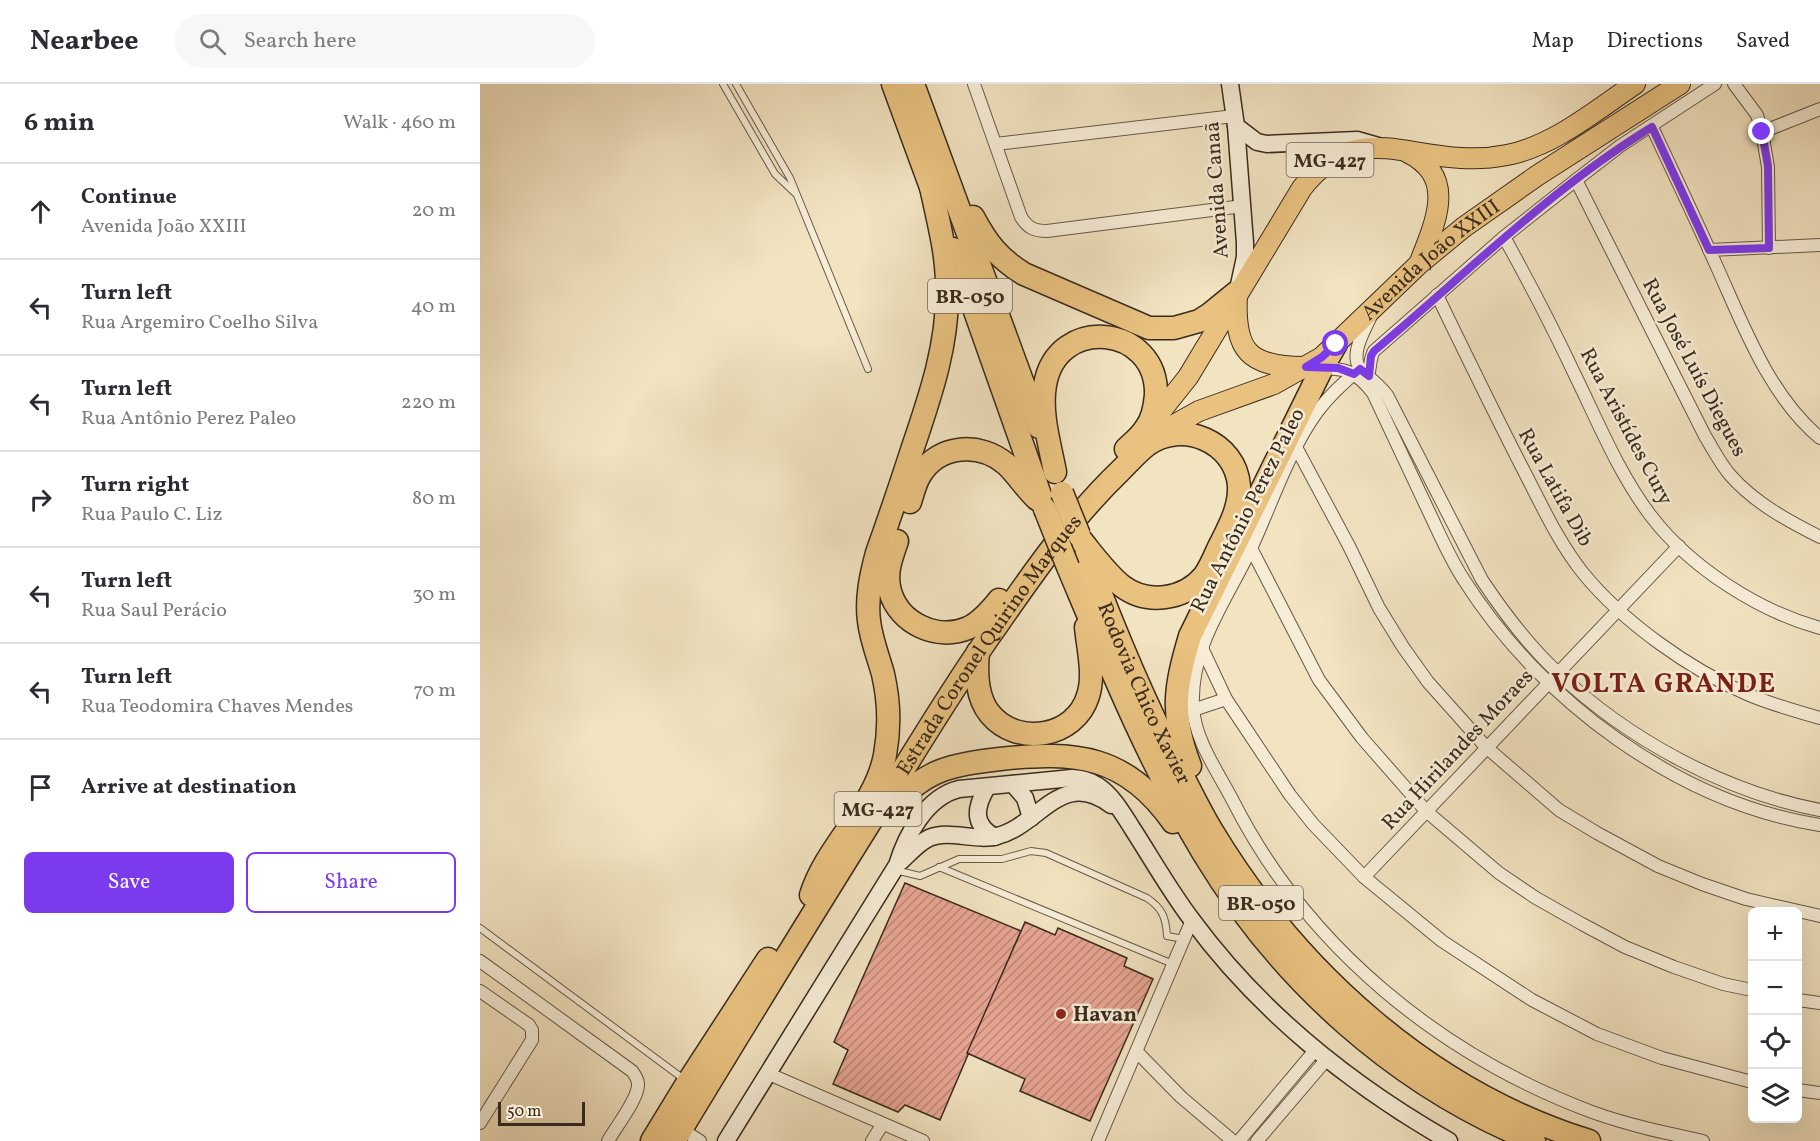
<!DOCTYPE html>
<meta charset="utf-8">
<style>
body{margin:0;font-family:Vollkorn,serif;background:#f7f7f7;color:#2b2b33}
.controls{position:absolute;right:18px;bottom:18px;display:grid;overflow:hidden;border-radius:9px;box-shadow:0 6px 24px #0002}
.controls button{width:54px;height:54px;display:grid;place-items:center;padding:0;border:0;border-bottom:2px solid #e1e1e2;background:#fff;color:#2b2b33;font:30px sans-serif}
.scale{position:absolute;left:18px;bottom:15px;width:87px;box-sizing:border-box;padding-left:6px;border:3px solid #392b1e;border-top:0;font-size:16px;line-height:21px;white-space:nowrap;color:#392b1e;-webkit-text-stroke:4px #f7edd7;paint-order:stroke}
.stop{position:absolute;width:18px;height:18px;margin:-14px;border:4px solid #7c3aed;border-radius:50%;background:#fff}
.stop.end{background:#7c3aed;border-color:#fff;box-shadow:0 2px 6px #0008}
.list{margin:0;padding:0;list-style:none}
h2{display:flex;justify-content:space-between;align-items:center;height:78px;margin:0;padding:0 24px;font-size:26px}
h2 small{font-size:20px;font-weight:400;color:#7c7c81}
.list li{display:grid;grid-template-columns:39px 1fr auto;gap:18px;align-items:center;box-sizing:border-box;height:96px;padding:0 24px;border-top:2px solid #e1e1e2}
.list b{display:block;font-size:22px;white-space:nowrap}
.list p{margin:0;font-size:20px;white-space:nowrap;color:#7c7c81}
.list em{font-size:20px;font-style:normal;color:#7c7c81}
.actions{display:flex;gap:12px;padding:18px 24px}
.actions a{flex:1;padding:14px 0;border:2px solid #7c3aed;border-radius:9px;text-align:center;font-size:21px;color:#7c3aed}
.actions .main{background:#7c3aed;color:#fff}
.icon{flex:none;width:33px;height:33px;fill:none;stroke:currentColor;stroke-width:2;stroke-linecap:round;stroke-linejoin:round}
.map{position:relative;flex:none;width:1340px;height:1057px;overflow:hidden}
header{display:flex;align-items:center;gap:36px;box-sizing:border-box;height:84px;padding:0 30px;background:#fff;border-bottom:2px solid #e1e1e2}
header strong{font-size:28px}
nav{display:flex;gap:33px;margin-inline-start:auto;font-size:21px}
.search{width:420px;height:54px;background:#f7f7f7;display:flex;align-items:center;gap:15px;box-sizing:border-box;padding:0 21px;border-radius:33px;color:#7c7c81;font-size:22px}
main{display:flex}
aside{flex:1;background:#fff}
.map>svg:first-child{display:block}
.building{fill:url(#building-hatch);stroke:#392b1e;stroke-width:1.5}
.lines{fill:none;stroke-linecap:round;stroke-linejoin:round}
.lane-casing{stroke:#675947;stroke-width:8}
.street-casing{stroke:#675947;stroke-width:14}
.secondary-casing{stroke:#392b1e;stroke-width:19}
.primary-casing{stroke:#392b1e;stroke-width:22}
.highway-casing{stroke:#392b1e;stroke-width:25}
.lane{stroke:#f7edd7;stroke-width:6}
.street{stroke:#f7edd7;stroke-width:12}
.secondary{stroke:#f7edd7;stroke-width:16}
.primary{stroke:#e9c280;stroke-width:20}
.highway{stroke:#e9c280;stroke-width:22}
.highway-bridge-casing{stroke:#392b1e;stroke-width:25;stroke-linecap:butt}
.highway-bridge{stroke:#e9c280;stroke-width:22}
.route{stroke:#7c3aed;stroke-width:8}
.poi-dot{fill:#8f2418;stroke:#f7edd7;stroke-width:2}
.labels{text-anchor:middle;stroke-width:5;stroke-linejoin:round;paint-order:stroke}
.shield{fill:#f7edd7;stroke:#726556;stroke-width:1.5}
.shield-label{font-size:20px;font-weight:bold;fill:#392b1e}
.street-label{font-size:21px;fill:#392b1e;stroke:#f7edd7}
.poi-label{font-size:21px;font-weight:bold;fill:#392b1e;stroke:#f7edd7;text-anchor:start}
.district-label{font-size:27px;font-weight:bold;letter-spacing:1.5px;fill:#7a1f14;stroke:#f7edd7}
</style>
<header>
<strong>Nearbee</strong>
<div class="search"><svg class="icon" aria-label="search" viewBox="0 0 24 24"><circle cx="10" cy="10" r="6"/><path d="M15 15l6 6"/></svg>Search here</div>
<nav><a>Map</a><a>Directions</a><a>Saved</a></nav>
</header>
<main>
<aside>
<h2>6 min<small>Walk · 460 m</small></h2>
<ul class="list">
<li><svg class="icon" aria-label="ahead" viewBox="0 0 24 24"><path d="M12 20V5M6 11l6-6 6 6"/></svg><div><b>Continue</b><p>Avenida João XXIII</p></div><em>20 m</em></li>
<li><svg class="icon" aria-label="left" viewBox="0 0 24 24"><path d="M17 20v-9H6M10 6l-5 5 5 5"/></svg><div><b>Turn left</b><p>Rua Argemiro Coelho Silva</p></div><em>40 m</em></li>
<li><svg class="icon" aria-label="left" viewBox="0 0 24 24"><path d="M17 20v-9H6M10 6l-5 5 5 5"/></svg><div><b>Turn left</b><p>Rua Antônio Perez Paleo</p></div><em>220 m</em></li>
<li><svg class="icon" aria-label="right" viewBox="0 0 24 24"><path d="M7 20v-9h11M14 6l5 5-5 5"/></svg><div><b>Turn right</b><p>Rua Paulo C. Liz</p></div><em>80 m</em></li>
<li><svg class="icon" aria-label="left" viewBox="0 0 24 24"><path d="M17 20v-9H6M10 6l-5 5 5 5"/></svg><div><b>Turn left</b><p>Rua Saul Perácio</p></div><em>30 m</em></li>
<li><svg class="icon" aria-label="left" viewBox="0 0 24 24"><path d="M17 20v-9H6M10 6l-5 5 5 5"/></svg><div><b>Turn left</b><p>Rua Teodomira Chaves Mendes</p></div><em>70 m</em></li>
<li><svg class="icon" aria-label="arrive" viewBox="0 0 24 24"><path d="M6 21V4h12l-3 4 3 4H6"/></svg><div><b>Arrive at destination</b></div></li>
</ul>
<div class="actions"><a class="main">Save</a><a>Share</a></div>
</aside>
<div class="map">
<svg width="1340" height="1057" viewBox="0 0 1340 1057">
<defs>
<pattern id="building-hatch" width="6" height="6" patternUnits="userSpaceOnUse" patternTransform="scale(1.5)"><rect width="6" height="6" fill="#e8a593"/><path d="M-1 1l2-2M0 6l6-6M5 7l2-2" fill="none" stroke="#bd8777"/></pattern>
</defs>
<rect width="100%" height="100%" fill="#f2e3c1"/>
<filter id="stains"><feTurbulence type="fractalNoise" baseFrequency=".00333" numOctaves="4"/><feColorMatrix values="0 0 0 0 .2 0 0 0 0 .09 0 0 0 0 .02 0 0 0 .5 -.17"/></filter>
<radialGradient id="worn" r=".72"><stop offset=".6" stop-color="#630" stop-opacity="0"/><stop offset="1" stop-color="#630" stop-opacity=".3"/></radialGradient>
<!-- building -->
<g class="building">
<polygon points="425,799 541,847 460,1036 425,1021 418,1028 353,1000 368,966 354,958"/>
<polygon points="545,838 575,851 578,844 647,874 644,882 673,895 610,1037 540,1007 545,995 487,969"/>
</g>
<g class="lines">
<!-- lane casing -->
<g class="lane-casing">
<g id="lane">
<polyline points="243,0 295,90 315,109"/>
<polyline points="256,0 310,94 388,285"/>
<polyline points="459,783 693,880"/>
<path d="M 415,786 L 440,792 L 479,775 L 522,775 L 551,767 L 566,769 L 667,814 C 682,824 686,833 687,852 L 704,855"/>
<polyline points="0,844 205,996"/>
</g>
</g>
<!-- street casing -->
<g class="street-casing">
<g id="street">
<path d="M 494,0 L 541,133 C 548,144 554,147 567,147 L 763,122"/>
<polyline points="1254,0 1277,31 1282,48"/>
<path d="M 1172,43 C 1194,90 1216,136 1237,183 C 1264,243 1289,311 1340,354"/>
<polyline points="516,60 754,32"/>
<path d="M 1096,96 L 1225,352 C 1233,365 1241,381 1251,392 C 1275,419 1308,437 1340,453"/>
<path d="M 1024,153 C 1049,198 1073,244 1095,291 C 1118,338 1139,390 1171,432 C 1210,483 1278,527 1340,544"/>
<polyline points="1289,164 1288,83 1282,48 1340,25"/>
<polyline points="1229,166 1340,161"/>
<path d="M 957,211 C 986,271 1015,331 1046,391 C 1063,424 1079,459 1103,489 C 1143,538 1209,585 1267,610 C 1290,620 1315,627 1340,634"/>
<path d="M 891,232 C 884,247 868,273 882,287 C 891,295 899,301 907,311 L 1002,496 C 1024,529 1048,561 1077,588 C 1147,655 1245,708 1340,726"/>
<path d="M 839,284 C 865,284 876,287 893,309 C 911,348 930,388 949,428 C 960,451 970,475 984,496 C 1060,616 1198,719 1340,741"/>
<path d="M 880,285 C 865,297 849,312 837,328 C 809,367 793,416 773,460 C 749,513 710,561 713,622 C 714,655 738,688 753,717 C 827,863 960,971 1112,1028 C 1148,1041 1186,1049 1223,1057"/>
<path d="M 885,297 C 892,289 888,277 894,267 L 1024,153 L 1096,96 L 1140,62 L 1235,0"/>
<polyline points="816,363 869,462 899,524 923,563 948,598 1006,663 1079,726 1117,749 1178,782 1222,800 1266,815 1340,832"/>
<polyline points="771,464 839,596 882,654 946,727 1019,789 1056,814 1102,840 1145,863 1194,883 1243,900 1272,906"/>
<polyline points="722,564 746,615 810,711 833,740 884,793 962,857 1052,916 1117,950 1182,974 1272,998"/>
<polyline points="713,626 746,615"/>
<polyline points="884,793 1199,462"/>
<path d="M 0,877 L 152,987 C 155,991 158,995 158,1000 C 159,1014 135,1044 128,1057"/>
<polyline points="0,907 49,941 52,946 52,956 0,1039"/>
<polyline points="1318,916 1340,919"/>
<polyline points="657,968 701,1013 753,1057"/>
<polyline points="289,990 443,1057"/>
<polyline points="1318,1006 1340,1009"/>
<polyline points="201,1045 220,1057"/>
<polyline points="392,1057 402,1041"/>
<polyline points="618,1057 712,836"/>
<polyline points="759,1057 836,965"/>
<polyline points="777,1057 846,976"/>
</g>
</g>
<!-- secondary casing -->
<g class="secondary-casing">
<g id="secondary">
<polyline points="750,0 756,42 765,159 765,173 759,201"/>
<polyline points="756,42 777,58 787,60 877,56 898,62"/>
<polyline points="533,700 545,714 551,734"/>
<path d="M 507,703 C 496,722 491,740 515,753"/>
<path d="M 420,778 C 429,770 438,759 449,754 C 469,745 496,758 517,752 C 559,742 582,683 631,721"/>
<path d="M 246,1057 L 417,781 C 426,752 446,713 479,705 L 592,694 C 602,695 610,696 618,702 C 633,712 643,730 652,744 C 672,775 690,807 712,836 C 779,927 871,1001 969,1057"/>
</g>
</g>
<!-- primary casing -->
<g class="primary-casing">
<g id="primary">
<path d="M 927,68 C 978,93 955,138 940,178"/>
<path d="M 757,211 C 754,267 768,283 825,283"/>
<path d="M 669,342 L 708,293 L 822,104 C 872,41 915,70 981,74 C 997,75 1012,74 1027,71 C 1074,62 1116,26 1155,0"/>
<path id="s1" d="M 675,355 L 692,342 L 719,327 L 794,300 L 842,273 L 939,180 L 984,143 L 1058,91 L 1200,0"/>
</g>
</g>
<!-- highway casing -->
<g class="highway-casing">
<g id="highway">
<polyline points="413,0 456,117"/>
<polyline points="433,0 559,343"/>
<path d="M 493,133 C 507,159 518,174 544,190 L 669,244 L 694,244 L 719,237 L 730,230 L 757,208"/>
<polyline points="473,165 565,425"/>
<path d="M 575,388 C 570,361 560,329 565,301 C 577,230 678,241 676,311 C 675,322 673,336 665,345 C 660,353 652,359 646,365"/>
<path d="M 430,418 C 433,409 435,399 440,391 C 459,360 500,358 526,380 C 537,390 545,404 557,415"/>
<path d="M 417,457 C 411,474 405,490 410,507 C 419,540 458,557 488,544 C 501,538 511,526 519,516"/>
<path id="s2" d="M 606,471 C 634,546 665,620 702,691 C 712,710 721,729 732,747 C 817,888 950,1008 1109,1057"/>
<path d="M 588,483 C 629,580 669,679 724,770 C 801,897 916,1001 1054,1057"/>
<path d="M 498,568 C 496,589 496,613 510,630 C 537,663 595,654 608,612 C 615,591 608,565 606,543"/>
<path d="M 710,682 C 690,630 695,603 710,552 L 842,284 L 856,260"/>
<path d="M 411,724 C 446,685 470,681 520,675 C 596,667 646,671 693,738"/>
<path d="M 331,811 C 347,760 395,724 405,671 C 410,644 409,616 403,590 C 398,572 391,555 389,537 C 386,514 391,491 397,469 C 409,435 421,400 432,366 C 450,313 469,259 467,202 C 467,169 458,136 451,103"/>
<polyline points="172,1057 208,998 288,875"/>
<path id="s3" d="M 194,1057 C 265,940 336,824 409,708 C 444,653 477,597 515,544 C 553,489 592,433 641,386 C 649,378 658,368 667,361 C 702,335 756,358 759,402 C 760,425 748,445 738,465 C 734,474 730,484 724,492 C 704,516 667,521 642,502 C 626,489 614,472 601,456"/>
</g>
</g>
<!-- lane -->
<use href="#lane" class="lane"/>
<!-- street -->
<use href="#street" class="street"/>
<!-- secondary -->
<use href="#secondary" class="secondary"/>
<!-- primary -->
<use href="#primary" class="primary"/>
<!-- highway -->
<use href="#highway" class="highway"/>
<!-- highway-bridge casing -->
<g class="highway-bridge-casing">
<g id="highway-bridge">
<polyline points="582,409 599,451"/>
<polyline points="565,425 588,483"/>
</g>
</g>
<!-- highway-bridge -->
<use href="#highway-bridge" class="highway-bridge"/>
</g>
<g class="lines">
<!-- route -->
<path class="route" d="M 856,260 L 842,273 L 826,283 L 858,284 L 874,290 L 880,285 L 889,292 L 891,272 L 894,267 C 985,191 1070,105 1172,43 L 1229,166 L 1289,164 L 1288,82 L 1282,48"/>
</g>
<!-- markers -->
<circle class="poi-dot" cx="581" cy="930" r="6"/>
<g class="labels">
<!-- shield labels -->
<g class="shield">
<rect x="806.5" y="59" width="87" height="34" rx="4.5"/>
<rect x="448" y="195" width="84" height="34" rx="4.5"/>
<rect x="354.5" y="708" width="87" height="34" rx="4.5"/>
<rect x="739" y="802" width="84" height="34" rx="4.5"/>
</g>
<g class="shield-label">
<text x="850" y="83">MG-427</text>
<text x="490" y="219">BR-050</text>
<text x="398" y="732">MG-427</text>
<text x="781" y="826">BR-050</text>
</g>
<!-- street labels -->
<g class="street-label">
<text transform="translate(736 106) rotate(-94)" y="7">Avenida Canaã</text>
<text dy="7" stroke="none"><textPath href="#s1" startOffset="333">Avenida João XXIII</textPath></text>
<text transform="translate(1215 283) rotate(62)" y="7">Rua José Luís Diegues</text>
<text transform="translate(1147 342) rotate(62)" y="7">Rua Aristídes Cury</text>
<text transform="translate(1076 403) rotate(61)" y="7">Rua Latifa Dib</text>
<text transform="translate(767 426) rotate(-63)" y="7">Rua Antônio Perez Paleo</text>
<text dy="7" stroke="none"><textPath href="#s3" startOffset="588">Estrada Coronel Quirino Marques</textPath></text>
<text dy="7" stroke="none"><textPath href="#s2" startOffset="150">Rodovia Chico Xavier</textPath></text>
<text transform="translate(977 665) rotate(-47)" y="7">Rua Hirilandes Moraes</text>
</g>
<!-- poi labels -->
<g class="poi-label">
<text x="593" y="937">Havan</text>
</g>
<!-- district labels -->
<g class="district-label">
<text x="1184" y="608">VOLTA GRANDE</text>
</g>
</g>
<rect width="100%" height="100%" filter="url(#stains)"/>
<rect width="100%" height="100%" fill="url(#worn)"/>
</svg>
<div class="controls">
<button>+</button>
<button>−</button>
<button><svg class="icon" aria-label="locate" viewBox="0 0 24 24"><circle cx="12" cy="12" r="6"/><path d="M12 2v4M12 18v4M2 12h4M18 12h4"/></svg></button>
<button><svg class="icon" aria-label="layers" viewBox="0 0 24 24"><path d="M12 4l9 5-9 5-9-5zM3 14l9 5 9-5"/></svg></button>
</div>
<div class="scale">50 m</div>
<div class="stop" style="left:856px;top:260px"></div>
<div class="stop end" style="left:1282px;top:48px"></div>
</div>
</main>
